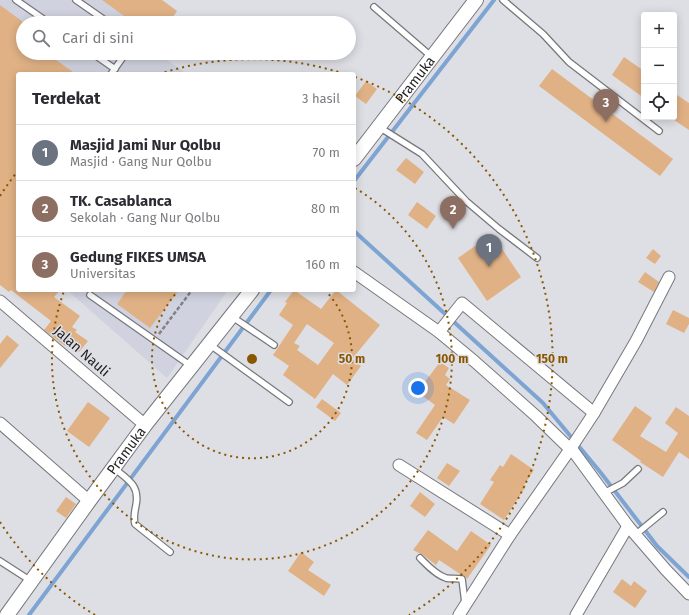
<!DOCTYPE html>
<html lang="id">
<meta charset="utf-8">
<style>
body{margin:0;font-family:"Fira Sans",sans-serif;background:#f7f7f7;color:#2b2b33}
.controls{position:absolute;right:12px;top:12px;display:grid;overflow:hidden;border-radius:4px;box-shadow:0 2px 10px #0003}
.controls button{width:36px;height:36px;display:grid;place-items:center;padding:0;border:0;border-bottom:1px solid #e1e1e2;background:#fff;color:#2b2b33;font:20px sans-serif}
.you{position:absolute;left:418px;top:388px;width:14px;height:14px;margin:-10px;border:3px solid #fff;border-radius:50%;background:#1a73e8;box-shadow:0 0 0 6px #1a73e833}
.badge{display:grid;place-items:center;width:26px;height:26px;border-radius:50%;background:#d93025;color:#fff;font-size:13px;font-weight:700}
.pin{position:absolute;translate:-50% -33px;filter:drop-shadow(0 1px 2px #0008)}
.pin::after{content:'';position:absolute;top:21px;width:14px;height:12px;background:inherit;clip-path:polygon(0 0,100% 0,50% 100%)}
.list{margin:0;padding:0;list-style:none}
h2{display:flex;justify-content:space-between;align-items:center;height:52px;margin:0;padding:0 16px;font-size:17px}
h2 small{font-size:13px;font-weight:400;color:#7c7c81}
.list li{display:grid;grid-template-columns:26px 1fr auto;gap:12px;align-items:center;box-sizing:border-box;height:56px;padding:0 16px;border-top:1px solid #e1e1e2}
.list b{display:block;font-size:15px;white-space:nowrap}
.list p{margin:0;font-size:13px;white-space:nowrap;color:#7c7c81}
.list em{font-size:13px;font-style:normal;color:#7c7c81}
.icon{flex:none;width:22px;height:22px;fill:none;stroke:currentColor;stroke-width:2;stroke-linecap:round;stroke-linejoin:round}
.map{position:relative;flex:none;width:689px;height:615px;overflow:hidden}
.search{position:absolute;background:#fff;box-shadow:0 2px 10px #0003;left:16px;top:16px;width:340px;height:44px;display:flex;align-items:center;gap:10px;box-sizing:border-box;padding:0 14px;border-radius:22px;color:#7c7c81;font-size:15px}
.panel{position:absolute;background:#fff;box-shadow:0 2px 10px #0003;left:16px;top:72px;width:340px;height:220px;border-radius:4px}
.map>svg:first-child{display:block}
.built{fill:#d0d3df}
.lines{fill:none;stroke-linecap:round;stroke-linejoin:round}
.stream{stroke:#7da4d2;stroke-width:4}
.building{fill:#e0b185;fill-rule:evenodd}
.service-casing{stroke:#76787c;stroke-width:8}
.minor-casing{stroke:#76787c;stroke-width:13}
.tertiary-casing{stroke:#76787c;stroke-width:16}
.path{stroke:#828286;stroke-width:2.5;stroke-dasharray:4 2;stroke-linecap:butt}
.service{stroke:#fff;stroke-width:5.5}
.minor{stroke:#fff;stroke-width:11}
.tertiary{stroke:#fff;stroke-width:14}
.ring{fill:none;stroke:#8a5701;stroke-width:2;stroke-dasharray:2 4}
.labels{text-anchor:middle;stroke-width:3;stroke-linejoin:round;paint-order:stroke}
.street-label{font-size:14px;fill:#232325;stroke:#dedfe4}
.centre{fill:#8a5701;stroke:#dedfe4;stroke-width:2}
.ring-label{font-size:12px;text-anchor:middle;font-weight:bold;fill:#8a5701;stroke:#dedfe4;stroke-width:3;stroke-linejoin:round;paint-order:stroke}
</style>
<div class="map">
<svg width="689" height="615" viewBox="0 0 689 615">
<rect width="100%" height="100%" fill="#dedfe4"/>
<!-- built -->
<g class="built">
<polygon points="0,0 162,0 177,11 169,23 23,23 23,53 157,53 187,74 18,74 0,232"/>
<polygon points="67,290 228,290 167,378"/>
</g>
<g class="lines">
<!-- stream -->
<g class="stream">
<polyline points="354,181 494,0"/>
<polyline points="354,231 543,403 601,473 657,546 689,577"/>
<polyline points="29,615 271,290"/>
</g>
</g>
<!-- building -->
<g class="building">
<polygon points="102,0 162,0 177,11 168,23 134,23"/>
<polygon points="0,5 23,22 23,53 46,53 76,74 18,74 18,290 60,290 54,297 80,316 72,327 77,330 75,332 88,341 79,352 67,343 65,346 44,330 51,321 11,290 9,292 0,285"/>
<polygon points="624,57 644,71 644,98 612,75"/>
<polygon points="552,69 673,159 660,176 539,86"/>
<polygon points="366,81 377,89 366,104 355,96"/>
<polygon points="674,93 689,103 689,130 674,120"/>
<polygon points="406,158 424,172 415,184 396,170"/>
<polygon points="417,202 436,216 427,229 408,215"/>
<polygon points="492,234 521,277 487,301 458,258"/>
<polygon points="653,249 661,256 655,264 646,258"/>
<polygon points="645,272 659,282 654,292 638,282"/>
<polygon points="127,290 179,290 150,328 117,304"/>
<path d="M 294,290 L 321,309 L 336,290 L 380,325 L 352,359 L 361,366 L 347,385 L 333,374 L 315,399 L 283,375 L 289,366 L 273,355 L 293,325 L 279,315 L 287,303 L 285,302 ZM 307,324 L 334,343 L 318,365 L 297,350 L 300,346 L 294,343 Z"/>
<polygon points="673,310 689,318 689,324 684,333 666,324"/>
<polygon points="7,335 19,345 0,368 0,344"/>
<polygon points="440,362 449,368 445,375 450,379 446,385 470,400 454,424 443,417 427,440 416,433 435,405 420,394 426,385 424,383"/>
<polygon points="322,399 341,413 335,421 316,407"/>
<polygon points="88,402 110,418 89,447 67,431"/>
<polygon points="635,406 652,418 640,436 666,452 678,433 665,423 676,407 689,416 689,459 679,452 663,477 640,462 641,461 612,440"/>
<polygon points="511,454 534,470 524,485 526,486 504,520 480,504 494,482 490,480 500,465 503,467"/>
<polygon points="447,463 460,471 449,486 437,478"/>
<polygon points="420,492 435,504 425,517 410,506"/>
<polygon points="66,497 76,504 66,518 56,511"/>
<polygon points="428,530 457,551 471,531 491,545 467,579 465,576 460,574 439,560 436,565 423,555 413,550"/>
<polygon points="301,552 314,562 308,570 331,585 324,596 288,571"/>
<polygon points="622,579 631,586 634,581 647,591 635,608 613,592"/>
</g>
<g class="lines">
<!-- service casing -->
<g class="service-casing">
<g id="service">
<polyline points="16,0 49,23"/>
<polyline points="76,0 109,23"/>
<polyline points="503,0 543,34 569,62 659,131"/>
<polyline points="374,7 432,57"/>
<polyline points="92,53 115,69"/>
<polyline points="111,74 126,53"/>
<polyline points="379,127 422,154 466,201 499,229 537,258"/>
<polyline points="90,295 191,366"/>
<polyline points="231,316 274,345"/>
<polyline points="209,344 289,402"/>
<path d="M 114,468 C 127,479 140,485 136,505 C 135,511 133,517 135,524 L 170,552"/>
<polyline points="604,493 623,483 638,469"/>
<polyline points="635,535 663,512"/>
<path d="M 420,558 C 427,565 436,575 446,578 C 450,579 457,578 462,579 L 465,603"/>
<polyline points="0,561 31,581"/>
</g>
</g>
<!-- minor casing -->
<g class="minor-casing">
<g id="minor">
<polyline points="354,272 439,332 474,361 536,416 569,448 571,448 628,526 666,570 689,594"/>
<polyline points="0,301 145,425"/>
<polyline points="439,332 462,303 594,413"/>
<polyline points="0,423 89,501"/>
<polyline points="399,465 510,535"/>
<polyline points="459,615 510,535 571,448 594,413 636,341 669,277"/>
<polyline points="576,615 628,526"/>
</g>
</g>
<!-- tertiary casing -->
<g class="tertiary-casing">
<g id="tertiary">
<path id="s1" d="M 354,159 L 476,0"/>
<path id="s2" d="M 7,615 L 89,501 L 145,425 L 252,290"/>
</g>
</g>
<!-- path -->
<polyline class="path" points="159,334 192,290"/>
<!-- service -->
<use href="#service" class="service"/>
<!-- minor -->
<use href="#minor" class="minor"/>
<!-- tertiary -->
<use href="#tertiary" class="tertiary"/>
</g>
<!-- distance rings -->
<g class="ring">
<path d="M325 290A100 100 0 1 1 179 290"/>
<path d="M355 188A200 200 0 1 1 64 291"/>
<path d="M95 615A300 300 0 0 1 0 522M0 196A300 300 0 0 1 17 172M159 74A300 300 0 0 1 345 74M355 77A300 300 0 0 1 409 615"/>
</g>
<g class="labels">
<!-- street labels -->
<g class="street-label">
<text dy="5" stroke="none"><textPath href="#s1" startOffset="100">Pramuka</textPath></text>
<text transform="translate(82 351) rotate(41)" y="5">Jalan Nauli</text>
<text dy="5" stroke="none"><textPath href="#s2" startOffset="203">Pramuka</textPath></text>
</g>
</g>
<circle cx="252" cy="359" r="6" class="centre"/>
<g class="ring-label">
<text x="352" y="363">50 m</text>
<text x="452" y="363">100 m</text>
<text x="552" y="363">150 m</text>
</g>
</svg>
<div class="controls">
<button>+</button>
<button>−</button>
<button><svg class="icon" aria-label="locate" viewBox="0 0 24 24"><circle cx="12" cy="12" r="6"/><path d="M12 2v4M12 18v4M2 12h4M18 12h4"/></svg></button>
</div>
<div class="you"></div>
<div class="pin badge" style="left:489px;top:267px;background:#6b7280">1</div>
<div class="pin badge" style="left:453px;top:229px;background:#8d6e63">2</div>
<div class="pin badge" style="left:606px;top:122px;background:#8d6e63">3</div>
<div class="search"><svg class="icon" aria-label="search" viewBox="0 0 24 24"><circle cx="10" cy="10" r="6"/><path d="M15 15l6 6"/></svg>Cari di sini</div>
<section class="panel">
<h2>Terdekat<small>3 hasil</small></h2>
<ul class="list">
<li><span class="badge" style="background:#6b7280">1</span><div><b>Masjid Jami Nur Qolbu</b><p>Masjid · Gang Nur Qolbu</p></div><em>70 m</em></li>
<li><span class="badge" style="background:#8d6e63">2</span><div><b>TK. Casablanca</b><p>Sekolah · Gang Nur Qolbu</p></div><em>80 m</em></li>
<li><span class="badge" style="background:#8d6e63">3</span><div><b>Gedung FIKES UMSA</b><p>Universitas</p></div><em>160 m</em></li>
</ul>
</section>
</div>
